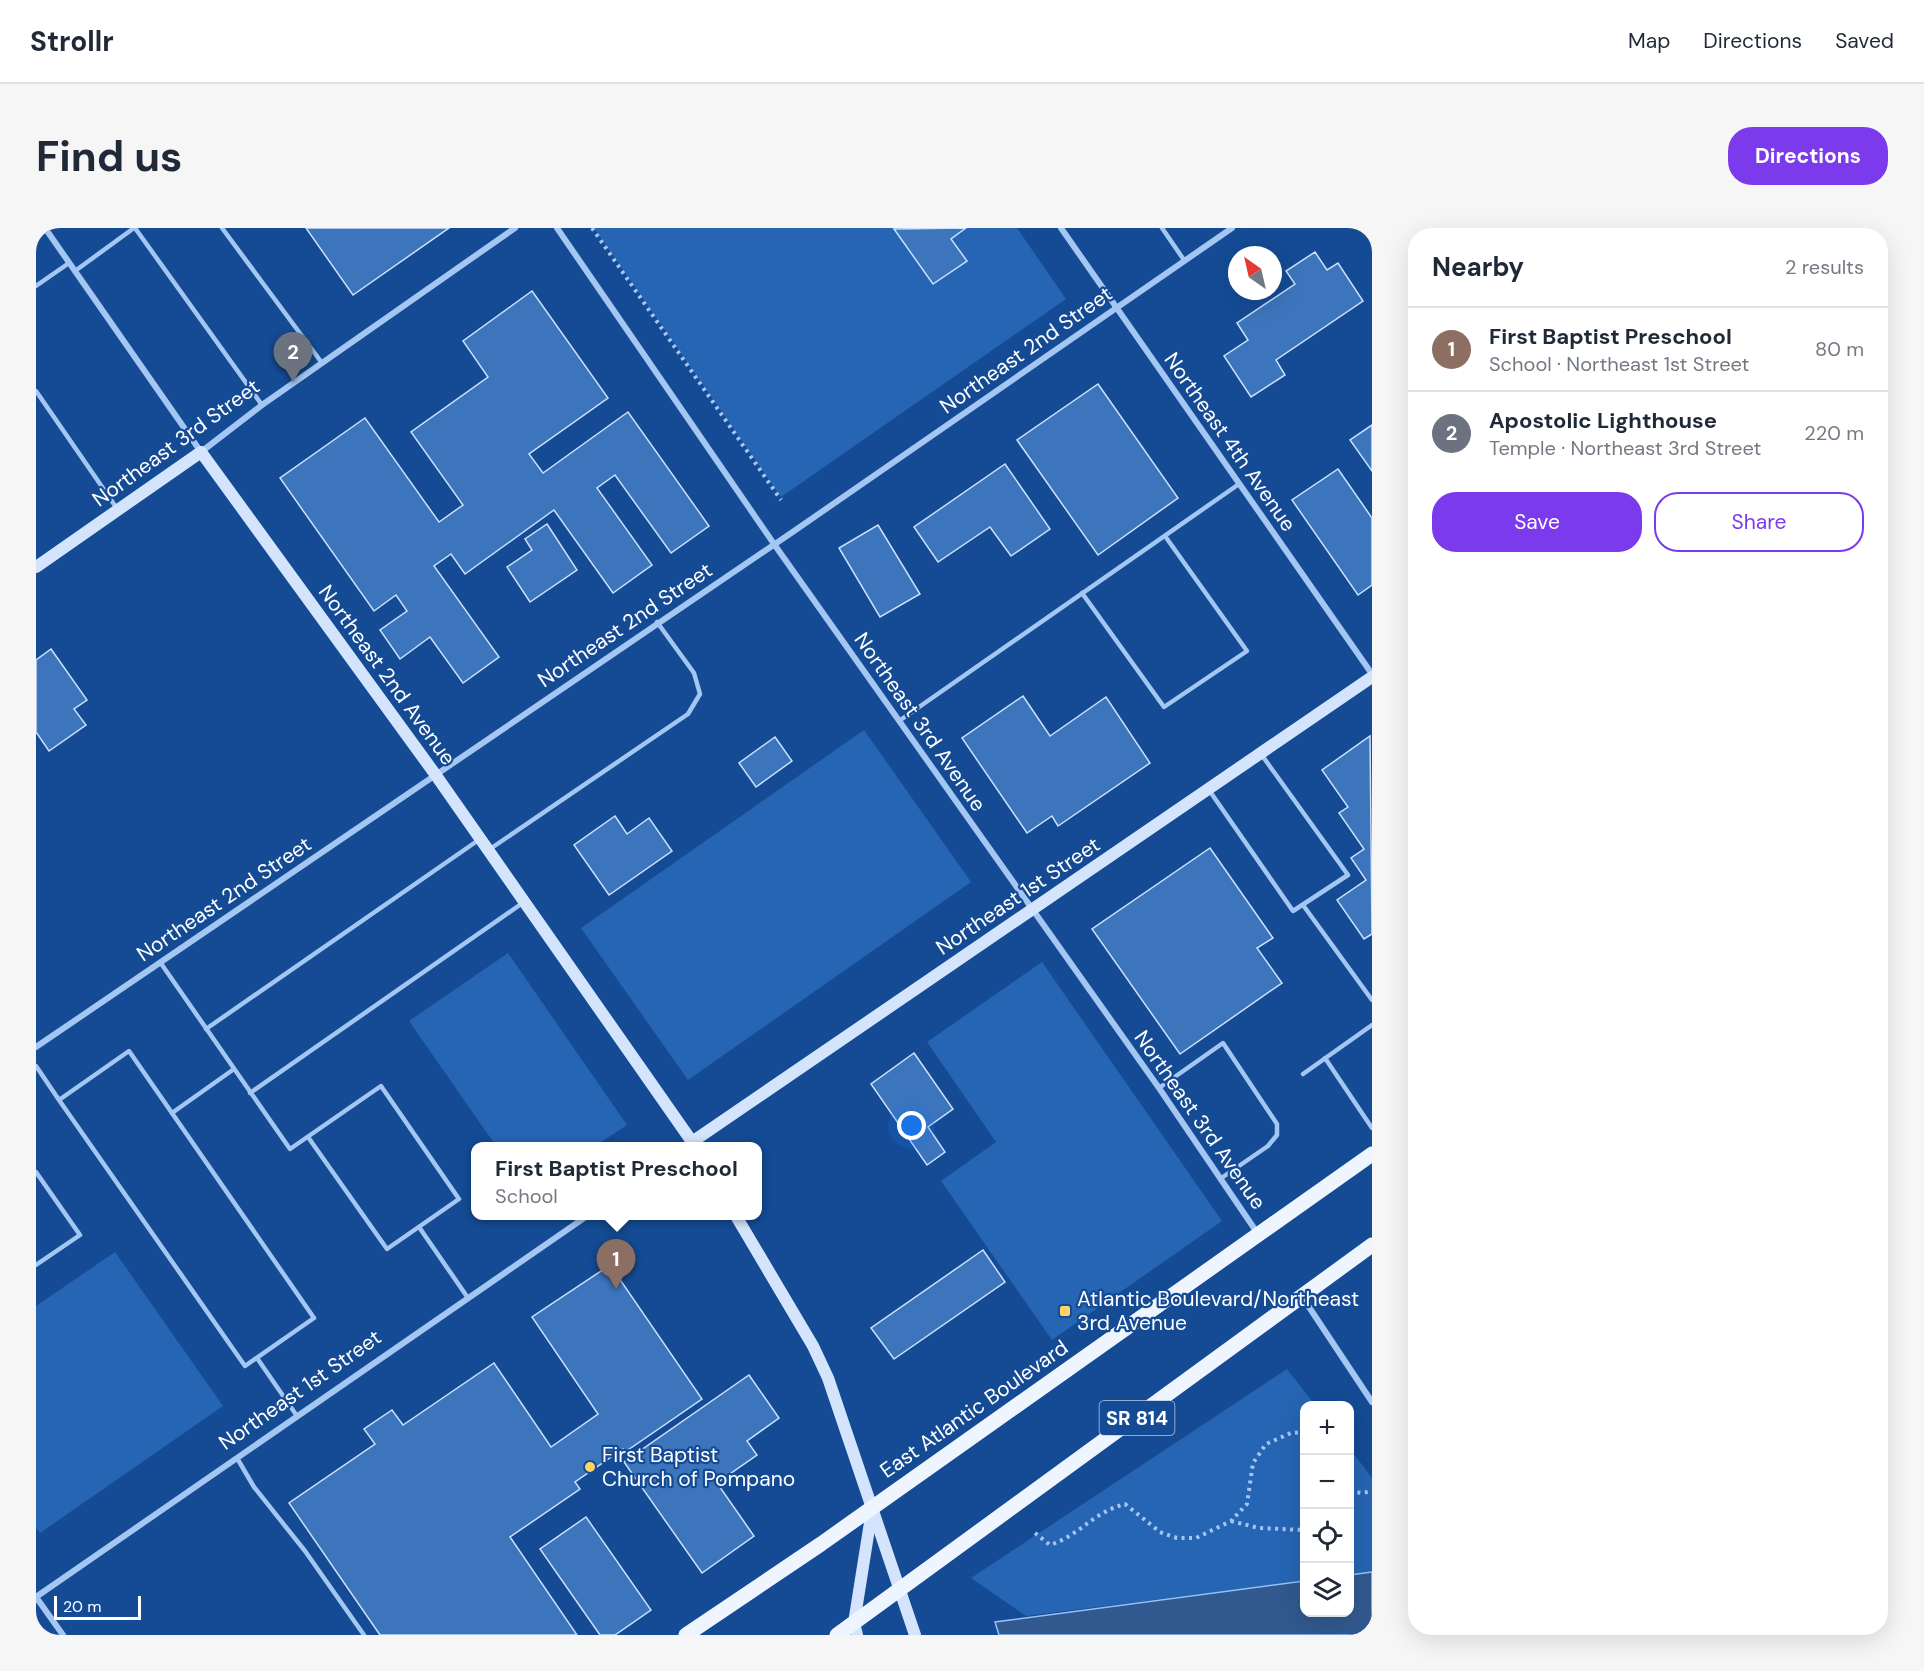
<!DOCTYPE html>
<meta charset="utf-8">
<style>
body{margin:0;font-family:"DM Sans",sans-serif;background:#f6f6f7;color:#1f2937}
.controls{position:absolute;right:18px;bottom:18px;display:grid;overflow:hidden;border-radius:12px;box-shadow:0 6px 24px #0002}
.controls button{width:54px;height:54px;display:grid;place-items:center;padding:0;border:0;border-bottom:2px solid #e0e1e3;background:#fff;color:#1f2937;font:30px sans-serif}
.compass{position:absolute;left:1192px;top:18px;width:54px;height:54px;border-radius:50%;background:#fff;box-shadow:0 6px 24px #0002;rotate:326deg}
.scale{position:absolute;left:18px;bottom:15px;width:87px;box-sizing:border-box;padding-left:6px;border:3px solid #fff;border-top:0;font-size:16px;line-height:21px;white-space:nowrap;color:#fff;-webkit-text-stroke:4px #144b94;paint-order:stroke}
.you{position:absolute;left:876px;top:898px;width:21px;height:21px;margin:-15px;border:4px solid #fff;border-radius:50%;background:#1a73e8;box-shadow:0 0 0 9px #1a73e833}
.badge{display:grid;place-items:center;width:39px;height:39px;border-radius:50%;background:#7c3aed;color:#fff;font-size:20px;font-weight:700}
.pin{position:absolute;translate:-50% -50px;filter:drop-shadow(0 2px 3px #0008)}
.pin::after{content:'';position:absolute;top:32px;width:21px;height:18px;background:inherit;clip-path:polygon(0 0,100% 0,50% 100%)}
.popup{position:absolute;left:435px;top:914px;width:291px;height:78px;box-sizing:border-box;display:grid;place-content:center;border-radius:12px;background:#fff;filter:drop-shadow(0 2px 4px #0005);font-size:20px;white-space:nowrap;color:#747a83}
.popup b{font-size:22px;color:#1f2937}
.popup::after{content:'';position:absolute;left:50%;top:100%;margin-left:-12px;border:12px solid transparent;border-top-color:#fff}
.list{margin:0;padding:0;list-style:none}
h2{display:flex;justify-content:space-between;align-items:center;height:78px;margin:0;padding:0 24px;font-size:26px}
h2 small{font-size:20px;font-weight:400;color:#747a83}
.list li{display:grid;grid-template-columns:39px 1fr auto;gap:18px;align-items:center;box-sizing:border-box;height:84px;padding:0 24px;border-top:2px solid #e0e1e3}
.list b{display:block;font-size:22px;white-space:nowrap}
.list p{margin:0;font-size:20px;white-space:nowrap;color:#747a83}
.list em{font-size:20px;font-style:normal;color:#747a83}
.actions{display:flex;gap:12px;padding:18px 24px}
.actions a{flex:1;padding:14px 0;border:2px solid #7c3aed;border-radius:24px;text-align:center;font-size:21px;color:#7c3aed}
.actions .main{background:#7c3aed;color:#fff}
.icon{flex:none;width:33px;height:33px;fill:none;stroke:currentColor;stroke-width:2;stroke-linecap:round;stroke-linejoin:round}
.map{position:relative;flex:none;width:1336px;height:1407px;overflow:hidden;border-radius:24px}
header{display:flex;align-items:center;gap:36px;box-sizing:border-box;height:84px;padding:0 30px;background:#fff;border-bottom:2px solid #e0e1e3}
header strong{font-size:28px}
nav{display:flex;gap:33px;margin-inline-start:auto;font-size:21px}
.intro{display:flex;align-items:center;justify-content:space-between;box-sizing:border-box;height:144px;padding:0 36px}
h1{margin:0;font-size:42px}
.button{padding:15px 27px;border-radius:24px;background:#7c3aed;color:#fff;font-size:21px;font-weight:700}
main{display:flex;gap:36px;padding:0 36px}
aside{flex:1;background:#fff;border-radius:24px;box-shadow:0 6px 24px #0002}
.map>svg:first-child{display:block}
.green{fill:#2665b3}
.water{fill:#31598f;stroke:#96c1f5;stroke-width:1.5}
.building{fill:#3d75bc;stroke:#cbe1fc;stroke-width:1.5}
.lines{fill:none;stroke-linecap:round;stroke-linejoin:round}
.path{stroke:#a4c6f2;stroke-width:4;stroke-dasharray:3 4.5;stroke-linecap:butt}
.lane{stroke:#a4c6f2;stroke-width:4.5}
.street{stroke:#a4c6f2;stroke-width:6}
.secondary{stroke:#d3e4fc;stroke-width:12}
.primary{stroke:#eff5ff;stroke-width:15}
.poi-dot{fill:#ffd465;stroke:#144b94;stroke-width:2}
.labels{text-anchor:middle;stroke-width:4.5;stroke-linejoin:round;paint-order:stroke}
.shield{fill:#144b94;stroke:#b8c9df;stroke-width:1.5}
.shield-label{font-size:20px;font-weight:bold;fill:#fff}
.street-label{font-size:21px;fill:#fff;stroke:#144b94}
.poi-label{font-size:21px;fill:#fff;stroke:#144b94;text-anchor:start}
</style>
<header>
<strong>Strollr</strong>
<nav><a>Map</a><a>Directions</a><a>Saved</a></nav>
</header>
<div class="intro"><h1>Find us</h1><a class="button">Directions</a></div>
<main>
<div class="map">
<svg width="1336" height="1407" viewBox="0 0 1336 1407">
<rect width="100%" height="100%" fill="#144b94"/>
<!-- green -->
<g class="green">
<polygon points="558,0 981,0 1030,71 745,269"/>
<polygon points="828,502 935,654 652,852 545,700"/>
<polygon points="472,725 591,897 559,918 460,918 373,793"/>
<polygon points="1006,734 1186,993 1016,1112 905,953 960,914 891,814"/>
<polygon points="79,1024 187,1178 4,1305 0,1300 0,1078"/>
<polygon points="1251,1141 1279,1177 1268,1178 1268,1353 990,1388 935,1350"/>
<polygon points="1314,1221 1336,1250 1336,1344 1314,1347"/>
</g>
<!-- water -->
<polygon class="water" points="1336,1344 1336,1407 963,1407 959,1394 1268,1353 1268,1384 1314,1384 1314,1347"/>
<!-- building -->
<g class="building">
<polygon points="270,0 413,0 317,67"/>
<polygon points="930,0 915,11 931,33 897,56 858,1"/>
<polygon points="1279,24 1291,42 1302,35 1327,73 1240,132 1249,147 1215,169 1188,128 1212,112 1201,95 1259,56 1250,43"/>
<polygon points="496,63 572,170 493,226 507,245 592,184 673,298 635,325 579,247 561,260 616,337 577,365 518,282 429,346 415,326 398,338 463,429 427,455 394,409 364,431 344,402 371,383 360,367 338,383 244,250 329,190 403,294 427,277 375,204 452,149 427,113"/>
<polygon points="1062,156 1142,270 1062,327 981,212"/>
<polygon points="1336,197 1336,243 1314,212"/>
<polygon points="969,236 1014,301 975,328 954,299 902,334 878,299"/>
<polygon points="1302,241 1336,290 1336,357 1322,367 1256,272"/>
<polygon points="511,296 541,342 494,374 471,339 496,322 489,311"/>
<polygon points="842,297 884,366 844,389 803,320"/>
<polygon points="15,421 51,472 38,481 50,497 13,523 0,504 0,432"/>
<polygon points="987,468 1014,508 1070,469 1114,535 1022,598 1016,588 991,605 926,510"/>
<polygon points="1334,508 1336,706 1328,711 1301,672 1330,652 1315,630 1328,621 1303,585 1312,579 1286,542"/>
<polygon points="739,509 756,533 720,559 703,535"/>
<polygon points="579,588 591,606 613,590 636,623 573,667 538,617"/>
<polygon points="1174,620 1237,710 1221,720 1246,755 1144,826 1056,701"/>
<polygon points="878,825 917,881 892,899 909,924 891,937 835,856"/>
<polygon points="947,1022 969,1054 858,1131 835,1100"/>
<polygon points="574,1037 666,1171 589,1224 587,1221 539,1254 544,1261 474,1309 541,1407 344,1407 253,1275 339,1216 328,1201 356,1182 367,1197 458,1135 515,1219 562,1186 496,1089"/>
<polygon points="713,1147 743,1190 711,1213 721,1227 681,1255 718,1308 666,1345 588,1234"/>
<polygon points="550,1289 615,1382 579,1407 564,1407 504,1321"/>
</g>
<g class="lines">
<!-- path -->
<g class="path">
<polyline points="556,0 745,272"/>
<polyline points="1314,1263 1326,1265 1336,1263"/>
<polyline points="1195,1293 1223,1300 1268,1302"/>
<path d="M 999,1305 L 1014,1317 C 1044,1307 1056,1285 1089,1276 L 1124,1304 L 1141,1310 L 1160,1310 L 1195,1293 L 1211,1276 L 1217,1235 L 1230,1216 L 1255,1205 L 1268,1204"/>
</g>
<!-- lane -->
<g class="lane">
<polyline points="99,0 226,177"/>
<polyline points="186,0 286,135"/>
<polyline points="1126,0 1148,32"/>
<polyline points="39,43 98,0"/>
<polyline points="0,58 33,35"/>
<polyline points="0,163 82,282"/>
<polyline points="1046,365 1128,479 1211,423 1129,308"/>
<polyline points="863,493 1203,256"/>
<polyline points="1173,562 1257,683 1312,647 1225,526"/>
<polyline points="454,621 652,486 664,466 658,445 621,394"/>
<polyline points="1267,677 1336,772"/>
<polyline points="124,734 254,921 345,858 423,971 351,1021 272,909"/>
<polyline points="170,801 444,611"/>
<polyline points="1289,830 1336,900"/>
<polyline points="0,838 23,872 209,1138 278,1090 93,823 23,872"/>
<polyline points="1267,846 1336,797"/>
<polyline points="1123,860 1187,815 1241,896 1241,907 1232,918 1184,951"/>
<polyline points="214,865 488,674"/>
<polyline points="136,885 198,841"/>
<polyline points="0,944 44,1007 0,1037"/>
<polyline points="383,999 432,1070"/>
<polyline points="221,1130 261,1188"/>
<polyline points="201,1230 218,1259 269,1323 328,1407"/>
</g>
<!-- street -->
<g class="street">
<polyline points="9,0 165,224 226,177 479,0"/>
<polyline points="521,0 738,316 1123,860 1222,1006"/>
<polyline points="1025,0 1336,446"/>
<polyline points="0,819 761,301 1196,0"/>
<polyline points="1267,1070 1336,1174"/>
<polyline points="0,1369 551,988"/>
<polyline points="0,1369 27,1407"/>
</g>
<!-- secondary -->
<g class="secondary">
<polyline points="0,339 165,224 399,546 659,918"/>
<polyline points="656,914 1336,449"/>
<polyline points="700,988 777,1118 792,1150 879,1407"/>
<polyline points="821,1407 818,1395 836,1282"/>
</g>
<!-- primary -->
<g class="primary">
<polyline points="650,1407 785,1316 1336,926"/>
<polyline points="801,1407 1336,1017"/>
</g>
</g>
<!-- markers -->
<g class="poi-dot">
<rect x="1023" y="1077" width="12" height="12" rx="3"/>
<circle cx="554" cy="1239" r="6"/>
</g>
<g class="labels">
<!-- shield labels -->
<rect class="shield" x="1063.5" y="1173" width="75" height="34" rx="4.5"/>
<g class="shield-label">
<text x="1101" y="1197">SR 814</text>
</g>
<!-- street labels -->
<g class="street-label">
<text transform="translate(990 122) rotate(-35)" y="7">Northeast 2nd Street</text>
<text transform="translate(1194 214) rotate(55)" y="7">Northeast 4th Avenue</text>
<text transform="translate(140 215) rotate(-36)" y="7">Northeast 3rd Street</text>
<text transform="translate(589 397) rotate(-34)" y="7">Northeast 2nd Street</text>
<text transform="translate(351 447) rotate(54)" y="7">Northeast 2nd Avenue</text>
<text transform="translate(884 494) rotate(55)" y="7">Northeast 3rd Avenue</text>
<text transform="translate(982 668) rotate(-34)" y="7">Northeast 1st Street</text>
<text transform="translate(188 671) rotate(-34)" y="7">Northeast 2nd Street</text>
<text transform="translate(1164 892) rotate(55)" y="7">Northeast 3rd Avenue</text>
<text transform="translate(264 1162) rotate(-35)" y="7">Northeast 1st Street</text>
<text transform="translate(938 1181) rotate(-35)" y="7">East Atlantic Boulevard</text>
</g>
<!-- poi labels -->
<g class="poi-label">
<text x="1041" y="1078">Atlantic Boulevard/Northeast<tspan x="1041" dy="24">3rd Avenue</tspan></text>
<text x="566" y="1234">First Baptist<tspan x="566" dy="24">Church of Pompano</tspan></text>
</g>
</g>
</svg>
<div class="controls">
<button>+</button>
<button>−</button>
<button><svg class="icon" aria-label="locate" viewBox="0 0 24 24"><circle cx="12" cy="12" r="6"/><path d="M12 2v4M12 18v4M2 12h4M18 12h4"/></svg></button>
<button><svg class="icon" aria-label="layers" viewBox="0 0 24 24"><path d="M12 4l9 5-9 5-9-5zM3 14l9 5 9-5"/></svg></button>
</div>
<svg class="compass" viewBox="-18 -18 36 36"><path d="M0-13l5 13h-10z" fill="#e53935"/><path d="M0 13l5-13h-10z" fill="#747a83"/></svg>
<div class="scale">20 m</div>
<div class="you"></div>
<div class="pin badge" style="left:580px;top:1061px;background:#8d6e63">1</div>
<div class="popup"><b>First Baptist Preschool</b>School</div>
<div class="pin badge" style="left:257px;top:154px;background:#6b7280">2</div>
</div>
<aside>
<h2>Nearby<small>2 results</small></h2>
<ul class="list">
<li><span class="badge" style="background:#8d6e63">1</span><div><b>First Baptist Preschool</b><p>School · Northeast 1st Street</p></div><em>80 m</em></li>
<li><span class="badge" style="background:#6b7280">2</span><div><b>Apostolic Lighthouse</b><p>Temple · Northeast 3rd Street</p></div><em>220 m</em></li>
</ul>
<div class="actions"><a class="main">Save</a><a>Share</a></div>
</aside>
</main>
